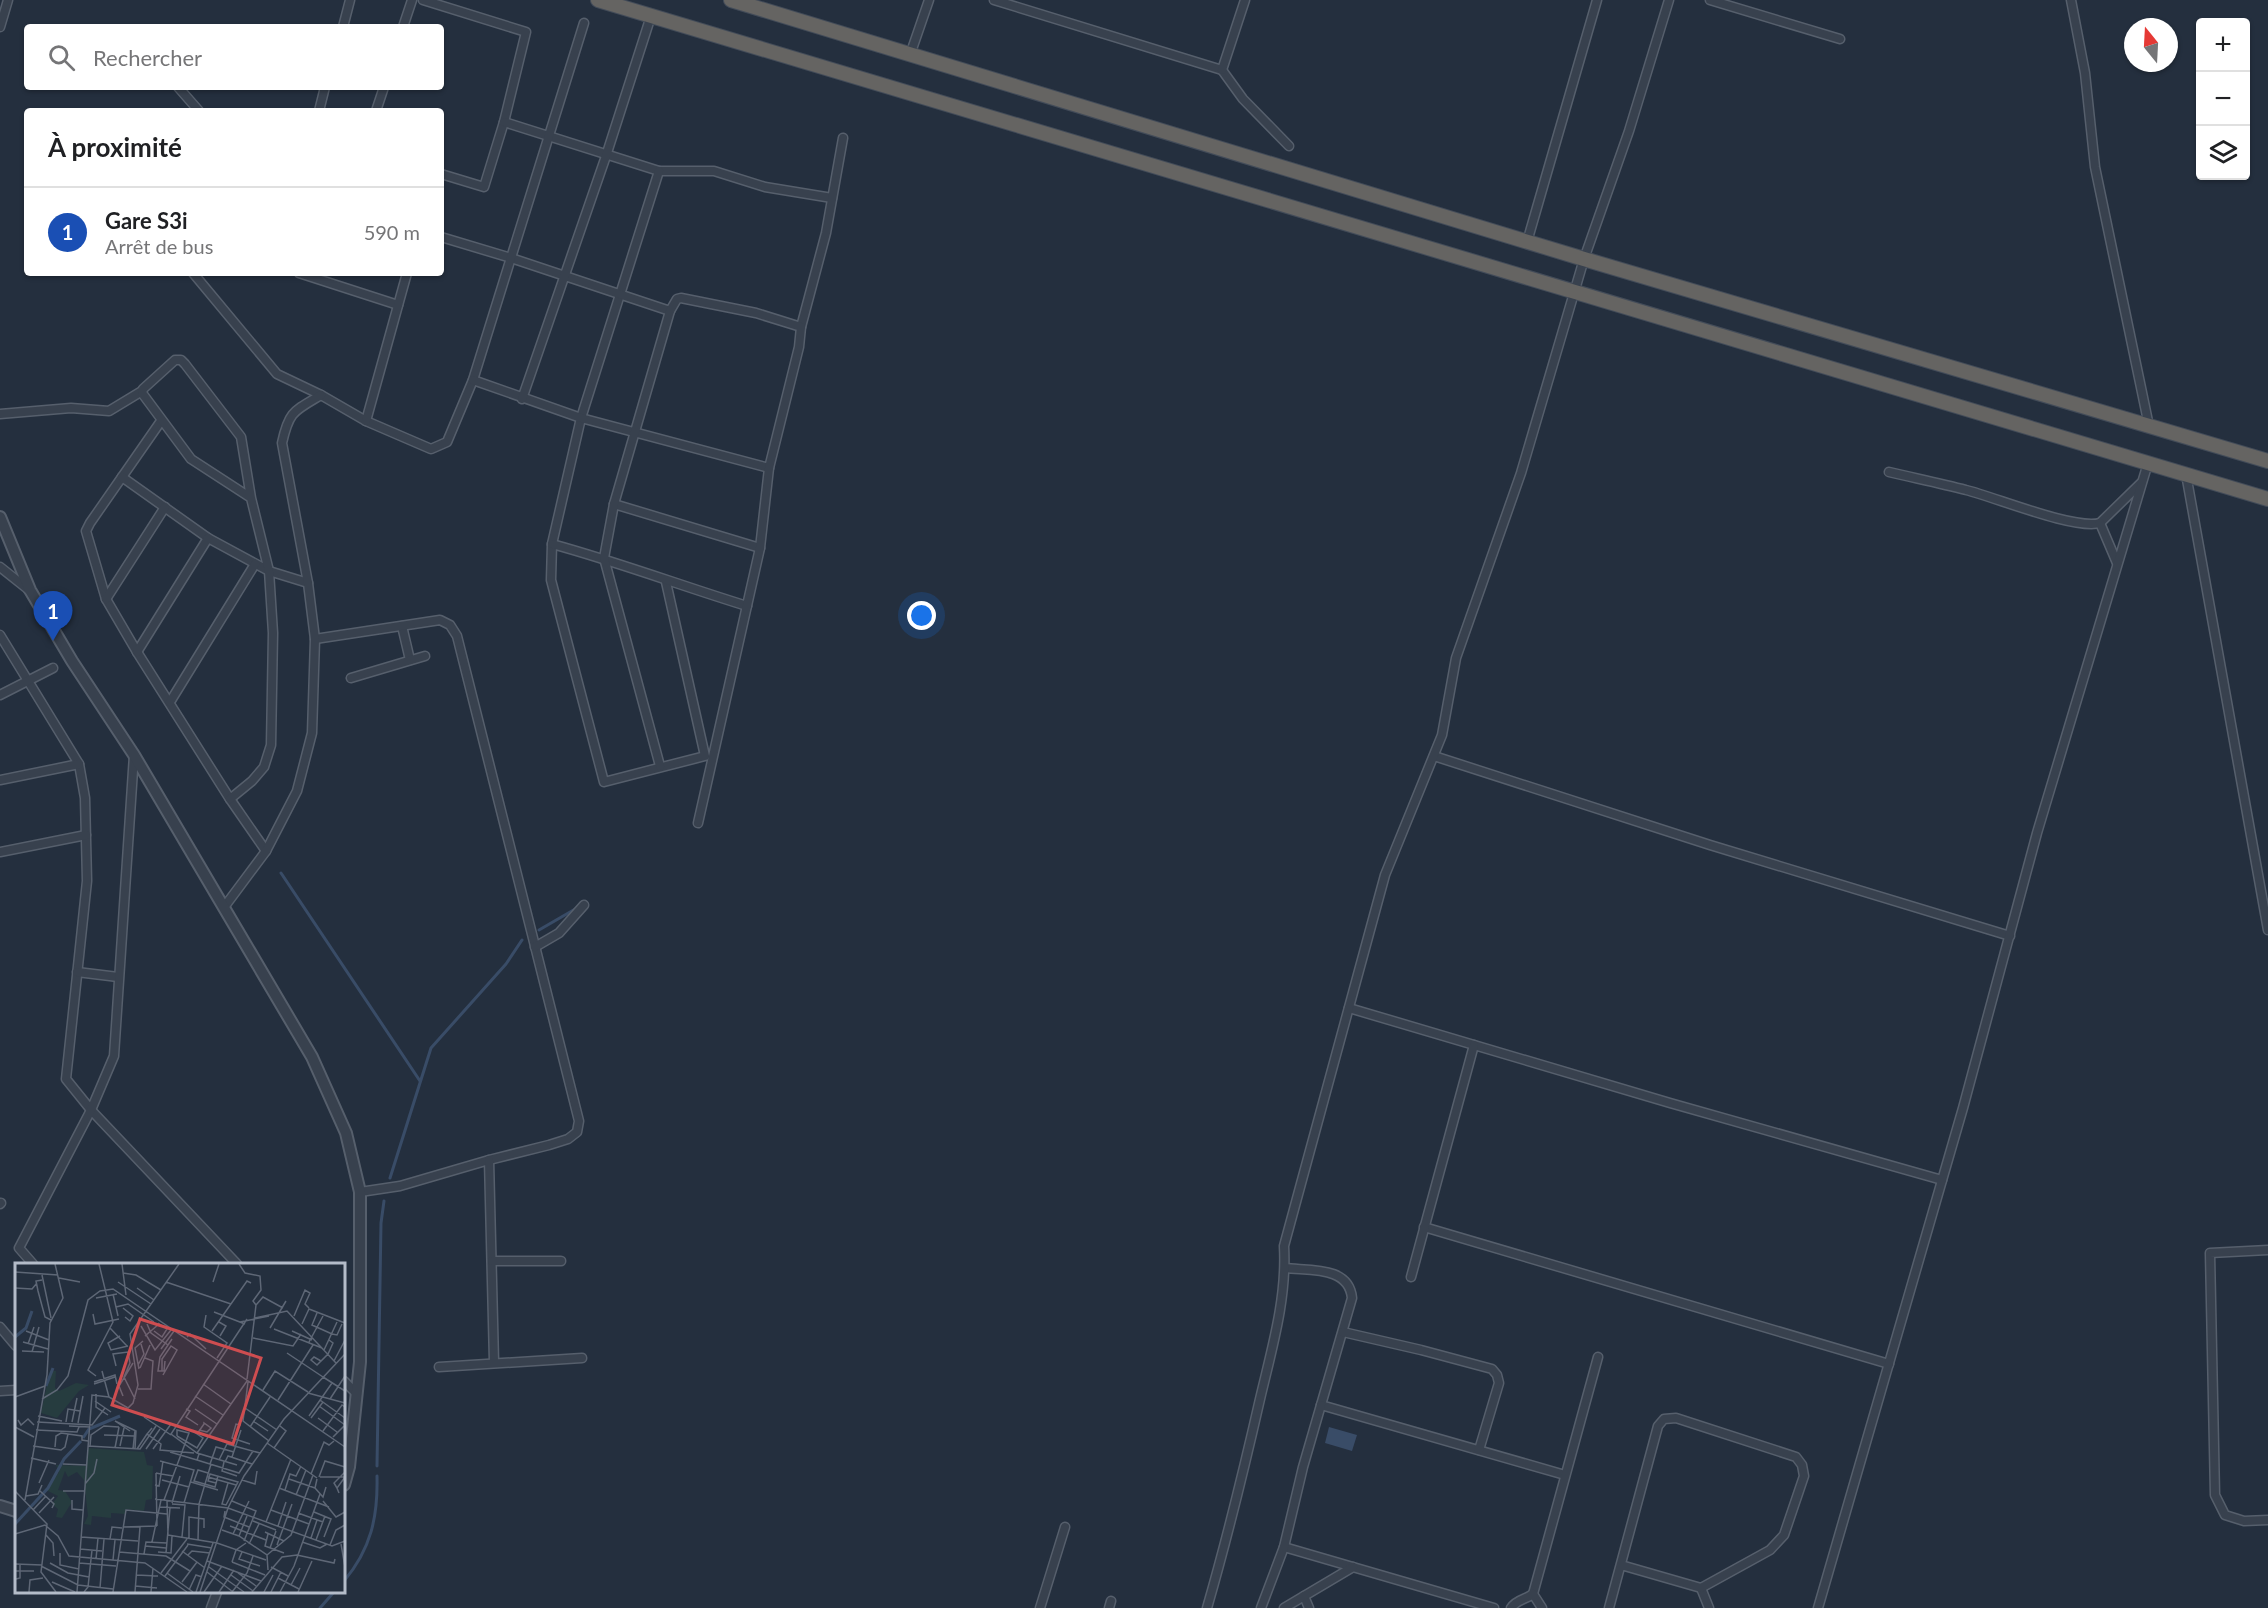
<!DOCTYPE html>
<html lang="fr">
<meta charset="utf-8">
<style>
body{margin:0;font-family:Lato,sans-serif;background:#f6f6f6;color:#202124}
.controls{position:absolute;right:18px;top:18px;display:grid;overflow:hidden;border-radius:6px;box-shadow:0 2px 4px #0004}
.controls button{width:54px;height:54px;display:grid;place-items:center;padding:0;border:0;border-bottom:2px solid #e0e0e0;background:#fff;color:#202124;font:30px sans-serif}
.compass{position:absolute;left:2124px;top:18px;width:54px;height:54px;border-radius:50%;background:#fff;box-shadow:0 2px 4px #0004;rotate:342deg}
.you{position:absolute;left:922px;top:616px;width:21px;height:21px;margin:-15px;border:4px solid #fff;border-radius:50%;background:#1a73e8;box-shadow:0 0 0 9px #1a73e833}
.badge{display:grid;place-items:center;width:39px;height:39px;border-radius:50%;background:#506383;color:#fff;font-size:20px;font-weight:700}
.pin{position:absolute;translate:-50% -50px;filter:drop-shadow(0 2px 3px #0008)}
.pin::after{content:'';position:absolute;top:32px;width:21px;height:18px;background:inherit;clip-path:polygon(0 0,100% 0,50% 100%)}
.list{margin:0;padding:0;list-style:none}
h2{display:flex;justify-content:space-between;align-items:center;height:78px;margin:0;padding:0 24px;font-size:26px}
h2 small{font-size:20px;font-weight:400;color:#757577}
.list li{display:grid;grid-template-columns:39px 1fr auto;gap:18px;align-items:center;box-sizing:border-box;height:90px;padding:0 24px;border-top:2px solid #e0e0e0}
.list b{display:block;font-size:22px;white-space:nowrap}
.list p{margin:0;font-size:20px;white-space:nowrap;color:#757577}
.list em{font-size:20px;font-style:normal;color:#757577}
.icon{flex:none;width:33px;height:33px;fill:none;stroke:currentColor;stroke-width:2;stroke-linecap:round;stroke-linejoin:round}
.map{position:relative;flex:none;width:2268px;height:1608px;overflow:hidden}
.search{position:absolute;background:#fff;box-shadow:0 2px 4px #0004;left:24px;top:24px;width:420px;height:66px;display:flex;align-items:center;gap:15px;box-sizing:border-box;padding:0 21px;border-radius:6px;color:#757577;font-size:22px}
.panel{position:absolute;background:#fff;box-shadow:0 2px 4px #0004;left:24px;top:108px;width:420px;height:168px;border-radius:6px}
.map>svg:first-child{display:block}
.water{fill:#394c67}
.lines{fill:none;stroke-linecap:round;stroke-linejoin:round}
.stream{stroke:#394c67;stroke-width:3}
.minor-casing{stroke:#565f6c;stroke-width:11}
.tertiary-casing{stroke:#565f6c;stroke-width:14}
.trunk-casing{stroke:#434c59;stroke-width:16}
.minor{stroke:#38414e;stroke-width:8}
.tertiary{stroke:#38414e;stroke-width:10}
.trunk{stroke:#656462;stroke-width:14}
.inset-river{fill:none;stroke:#394c67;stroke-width:3}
.inset-road{fill:none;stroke:#5e6776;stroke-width:1.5}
.view{fill:#ce4d50;fill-opacity:0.15;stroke:#ce4d50;stroke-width:3}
.inset-edge{fill:none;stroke:#b4bcc9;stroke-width:3}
</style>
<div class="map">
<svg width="2268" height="1608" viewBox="0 0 2268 1608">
<rect width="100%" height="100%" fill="#242f3e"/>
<!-- water -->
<polygon class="water" points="1329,1427 1357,1435 1352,1451 1325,1443"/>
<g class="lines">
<!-- stream -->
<g class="stream">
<polyline points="281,873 420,1081"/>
<polyline points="539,930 577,908"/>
<polyline points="390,1178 431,1048 506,964 522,940"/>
<polyline points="377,1466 381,1223 384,1201"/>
<path d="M 344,1581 C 371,1549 378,1517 377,1476"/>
<polyline points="320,1608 334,1592"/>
</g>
<!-- minor casing -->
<g class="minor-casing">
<g id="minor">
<polyline points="423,0 526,32 504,122 484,187 441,174"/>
<polyline points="994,0 1222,70 1243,99 1289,146"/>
<polyline points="1710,0 1840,39"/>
<polyline points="2071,0 2085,73 2095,167 2149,426"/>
<polyline points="0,27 8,0"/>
<polyline points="343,27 350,0"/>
<polyline points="403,27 412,0"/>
<polyline points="910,55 929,0"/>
<polyline points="1222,70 1245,0"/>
<polyline points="178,87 199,111"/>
<polyline points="319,111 325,87"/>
<polyline points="376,111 384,87"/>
<polyline points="504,122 659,171 714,171 765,187 832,198"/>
<polyline points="659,171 581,418 552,544 551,580 604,782 705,756 666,582"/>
<polyline points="441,237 511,258 670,311"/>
<polyline points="1527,242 1597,0"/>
<polyline points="193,273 277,374 321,395 366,421 431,449 447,442 473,380 584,23"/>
<polyline points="299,273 398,305"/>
<polyline points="801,327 826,233 843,138"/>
<polyline points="473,380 581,418 769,468"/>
<polyline points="522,399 606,156 651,16"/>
<polyline points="0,414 71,408 109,411 142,391"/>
<polyline points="161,421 90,523 86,531 106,599 137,652 230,799 266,851"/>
<polyline points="366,421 407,273"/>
<path d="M 1889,472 C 1914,478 1940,483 1966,490 C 1995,497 2074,530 2100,523 L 2141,483"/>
<polyline points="2186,474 2268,930"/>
<polyline points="122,477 208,538 269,571 308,583"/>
<polyline points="614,504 760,548"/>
<polyline points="2100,523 2117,563"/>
<path d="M 552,544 C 618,562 682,586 747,606"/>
<polyline points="0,567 29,590"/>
<polyline points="106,599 165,507"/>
<polyline points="402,626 410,660"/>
<polyline points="0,635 79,764 85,798 87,881 66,1079 91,1110 237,1264"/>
<polyline points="315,639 440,620 450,625 457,636 579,1121 577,1132 568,1139 549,1145 489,1160 400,1186 360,1192"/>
<polyline points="137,652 208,538"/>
<polyline points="351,678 425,656"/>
<polyline points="0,695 53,668"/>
<polyline points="170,702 255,564"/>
<polyline points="1434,756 1710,845 2010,936"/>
<polyline points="660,766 604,558 614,504 670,311 677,299 681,298 756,313 801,327 799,347 769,468 760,548 698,823"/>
<polyline points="0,780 79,764"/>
<polyline points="230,799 252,781 264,767 271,745 273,633 269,571 251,498 191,459 142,393 143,389 175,360 181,360 185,364 241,437 251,498"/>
<polyline points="0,852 86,835"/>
<path d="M 225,906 L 266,851 L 297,791 L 312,733 L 315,639 L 308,583 L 282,443 C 289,411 294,411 321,395"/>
<polyline points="535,947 559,933 584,905"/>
<polyline points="77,972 118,977"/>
<polyline points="1349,1008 1670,1103 1942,1180"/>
<polyline points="489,1160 494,1362"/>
<polyline points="0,1204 1,1203"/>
<polyline points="1424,1227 1889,1364"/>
<polyline points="2268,1250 2210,1253 2215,1495 2225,1515 2244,1521 2268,1520"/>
<polyline points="492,1261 561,1261"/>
<polyline points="33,1264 19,1248 91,1110 114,1056 134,755"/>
<path d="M 1285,1268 C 1310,1271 1349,1266 1352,1298 L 1321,1405 L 1565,1475"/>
<polyline points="1411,1277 1474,1045"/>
<polyline points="0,1327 16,1346"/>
<polyline points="1343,1332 1421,1350 1492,1369 1497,1375 1499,1383 1479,1450"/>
<polyline points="439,1367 582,1358"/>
<polyline points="344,1381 357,1394"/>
<polyline points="0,1391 16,1390"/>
<polyline points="1284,1547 1494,1608"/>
<polyline points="1701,1588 1709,1608"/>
<polyline points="1533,1594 1598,1357"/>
<polyline points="1304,1596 1309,1608"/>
<polyline points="211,1608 217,1592"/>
<polyline points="1040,1608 1065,1527"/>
<polyline points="1109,1608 1111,1601"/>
<path d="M 1207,1608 C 1227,1539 1244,1469 1260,1399 C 1272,1348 1287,1298 1284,1246 L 1385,875 L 1442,735 L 1456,658 L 1521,473 L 1584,259 L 1629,131 L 1669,0"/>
<polyline points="1261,1608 1284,1547 1303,1467 1321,1405"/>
<polyline points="1284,1608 1353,1567"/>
<path d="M 1511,1608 C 1517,1599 1525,1600 1533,1594 L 1542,1608"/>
<polyline points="1609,1608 1658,1426 1664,1419 1676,1418 1796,1457 1802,1465 1804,1476 1784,1535 1770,1550 1701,1588 1621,1565"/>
<polyline points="1818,1608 1963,1108 2037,833 2148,463"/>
</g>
</g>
<!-- tertiary casing -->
<g class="tertiary-casing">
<g id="tertiary">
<polyline points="0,517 30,590 72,661 134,755 312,1057 346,1133 360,1192 360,1362 349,1467 344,1485"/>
<polyline points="0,1506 16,1511"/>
</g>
</g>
<!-- trunk casing -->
<g class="trunk-casing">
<g id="trunk">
<polyline points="598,0 2268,499"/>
<polyline points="731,0 1584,259 2268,461"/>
</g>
</g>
<!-- minor -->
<use href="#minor" class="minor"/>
<!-- tertiary -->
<use href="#tertiary" class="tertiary"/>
<!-- trunk -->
<use href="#trunk" class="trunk"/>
</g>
<!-- overview -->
<g transform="translate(15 1263)">
<rect width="330" height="330" fill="#242f3e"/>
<path d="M 35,108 L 41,108 L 40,125 L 44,128 L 61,120 L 74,122 L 64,128 L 42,155 L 26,150 ZM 73,185 L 129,189 L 132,202 L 138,203 L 137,236 L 131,237 L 129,248 L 111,246 L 110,251 L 96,250 L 96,255 L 77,253 L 76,262 L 69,261 L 73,253 L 69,217 L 62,209 L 53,214 L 50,208 L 43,227 L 50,228 L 57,239 L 47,255 L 41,254 L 43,246 L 37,241 L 43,233 L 31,227 L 44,209 L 41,202 L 71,203 Z" fill="#263c3f"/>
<path class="inset-river" d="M 0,74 L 11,65 L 17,48M 31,123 L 38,105M 68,175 L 74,166 L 105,153M 0,261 L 33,225 L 49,196 L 66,178"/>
<path class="inset-road" d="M 107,1 L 111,32M 224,1 L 230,10 L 245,13 L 246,27 L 238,38 L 241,42M 0,9 L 43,12M 108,10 L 121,12 L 146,27M 27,12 L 36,55M 44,15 L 65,19M 27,17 L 21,18 L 23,28 L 30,54 L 36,57M 103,19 L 136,41M 151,19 L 216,41M 198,19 L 204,1M 0,25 L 17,26 L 22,20M 122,25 L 139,37M 98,31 L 103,53M 81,35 L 102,31M 101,44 L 113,41 L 139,59M 108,45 L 118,53 L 115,58 L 110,54M 199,49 L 230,61M 302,50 L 297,62 L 317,71 L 322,72 L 327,61M 78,51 L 80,61 L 104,56M 191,52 L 189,64 L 212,80 L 202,95M 279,53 L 290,27 L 295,30 L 290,41 L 294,45M 240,55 L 272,48 L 321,100M 204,59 L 211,63 L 205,73M 225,59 L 254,53M 132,61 L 136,70 L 153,82M 287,61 L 294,46 L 330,60M 126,63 L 140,87 L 156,67M 95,65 L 112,83M 255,65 L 271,38M 259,66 L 307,85M 11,68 L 34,77M 139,68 L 147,74 L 152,66 L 143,60M 197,68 L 232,18 L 236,20M 277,68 L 297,77M 105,73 L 93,80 L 96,87 L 113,83M 130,73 L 144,61M 172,74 L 175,71 L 191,86M 238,75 L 278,83 L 286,71M 8,79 L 33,86M 294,79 L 308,53M 13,81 L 19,64M 146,86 L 159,68M 309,87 L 322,59M 7,88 L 29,89M 17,89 L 24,64M 272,90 L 308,114M 150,98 L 149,108 L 143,108 L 145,94 L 157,76M 306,98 L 302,102 L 296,97 L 299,94 L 306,98 L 313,91 L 318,80 L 314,77M 319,98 L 330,77M 123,102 L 129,91 L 126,81M 101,103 L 98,91 L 113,89 L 115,100 L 109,114 L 120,136M 125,105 L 135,82M 124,106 L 120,85 L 128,78M 87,108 L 94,134M 147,108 L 147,96 L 156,83 L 162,87 L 148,112M 81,113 L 73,107 L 98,59 L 84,1M 308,114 L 330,128M 232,116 L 241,42 L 248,34 L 268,45M 79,119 L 100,112 L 102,121M 233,119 L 228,158 L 254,178M 79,121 L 100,114M 188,121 L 216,141M 123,126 L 136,126 L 138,98 L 130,95M 248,127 L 260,108 L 293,129M 293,130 L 330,140M 81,131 L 81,144 L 93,152M 108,133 L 104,123 L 118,100M 180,133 L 208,152M 0,134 L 30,123M 27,136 L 42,127 L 53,113 L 73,37 L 85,28 L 98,26 L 330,184M 315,136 L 330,113M 263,137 L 298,82M 305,137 L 330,155M 80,138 L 96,149M 304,143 L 330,162 L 318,174M 230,145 L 262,167M 171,146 L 175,148 L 171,154 L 183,162M 180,146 L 202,161M 23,153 L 47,158M 294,153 L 317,120M 129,154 L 156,172M 296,155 L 308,139M 303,155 L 322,169M 3,157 L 6,162 L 13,156 L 19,162M 238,158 L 253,168M 22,159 L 77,162 L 90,145M 51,159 L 53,146 L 65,148M 57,159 L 62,135M 63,160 L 68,133M 226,162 L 221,161 L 217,175 L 235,181M 54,163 L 75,164M 0,164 L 19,174M 235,164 L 255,134M 137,165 L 132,171 L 146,181 L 145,187 L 179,190M 21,167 L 62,169 L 64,164M 115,168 L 100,158 L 121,168 L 120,186M 308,168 L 327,142 L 330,144M 182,171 L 189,161 L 189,160 L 196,165 L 192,169 L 184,167M 89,172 L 119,173M 162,173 L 182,185 L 188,175 L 179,169M 252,180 L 302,215M 18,183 L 46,187 L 50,184 L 53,171M 73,183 L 125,186 L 141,163M 75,183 L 76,172 L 89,163 L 104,164M 105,183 L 109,165M 40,184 L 41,173 L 46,170 L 67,173 L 67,177 L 73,178M 100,185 L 104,164M 259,185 L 271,168 L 265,163M 118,186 L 120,167M 122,186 L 132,171M 131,186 L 145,166M 138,186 L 156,161M 155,189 L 182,197M 182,190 L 232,118M 184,191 L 182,197 L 224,210 L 238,188M 217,194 L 226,167M 16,195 L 41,201M 204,197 L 212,181 L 245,190M 145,198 L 179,207 L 169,240M 148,198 L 146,211 L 158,213M 209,199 L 207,208 L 222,213M 210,199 L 213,193 L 237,201M 48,201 L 72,202M 195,201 L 201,184 L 219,189M 222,202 L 182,190 L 156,171 L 232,56M 141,210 L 142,263M 193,210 L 183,207 L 179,218 L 200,224 L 203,213M 296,211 L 309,179 L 314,182 L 319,178M 193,214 L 221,222M 304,214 L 310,198 L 330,204M 305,214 L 330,214M 274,216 L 300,225M 302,216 L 300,225 L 308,234 L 311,224M 147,217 L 174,224M 227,217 L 240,221 L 242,208M 176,219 L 203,227M 24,220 L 34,197M 201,220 L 193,218 L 195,211 L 223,219 L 211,242 L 207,241 L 213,220M 70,221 L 79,210 L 82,196M 140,222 L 144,223 L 146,211 L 141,210M 264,225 L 314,244M 322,225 L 319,220 L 330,209M 270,227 L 275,211 L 281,213 L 286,203M 0,228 L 32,261 L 26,309 L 41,329M 25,228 L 39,241 L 37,245M 48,228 L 70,228M 324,230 L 322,225 L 330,214M 281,232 L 291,207M 11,233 L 23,231 L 27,222M 140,236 L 213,245 L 317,283 L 330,278M 10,237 L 32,112 L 35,60 L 48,35 L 40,1M 57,237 L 57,246 L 68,247M 149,237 L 174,170 L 162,167 L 162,173M 152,238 L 153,272M 217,238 L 241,248 L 229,278M 308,238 L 321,254 L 330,249M 157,240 L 165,213M 157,241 L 170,242 L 167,274M 145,244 L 165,245M 18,247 L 31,233M 256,247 L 294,261M 210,248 L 209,254 L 234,264M 299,249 L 316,256 L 309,274M 24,250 L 39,234M 283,250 L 308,259M 238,258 L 261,267M 251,259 L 276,196M 215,263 L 251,277M 263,263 L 271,239M 108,264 L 142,263M 207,267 L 224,273 L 252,292 L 253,307M 250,269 L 269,278M 0,271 L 30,262 L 43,273 L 54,293 L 130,300 L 172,329M 218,271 L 234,238M 253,271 L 250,283 L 269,290M 31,272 L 38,280 L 39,293M 153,272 L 202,280 L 251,297M 224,273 L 232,253M 66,274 L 123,278M 296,275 L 302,257M 95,276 L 97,264 L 107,265M 174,276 L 174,254 L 189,256 L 189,265M 183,277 L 184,241 L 196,201M 301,277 L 310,253M 137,279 L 146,237M 287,279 L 305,285 L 312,281M 172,281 L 197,285M 234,281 L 244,261M 326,281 L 330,304M 262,282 L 277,241M 315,282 L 321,267 L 330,262M 130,283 L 151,285M 255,285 L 261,268M 65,286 L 87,288M 167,288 L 190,305M 104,289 L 151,293 L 175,308M 143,289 L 156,290 L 157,273M 227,289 L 224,296 L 245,303M 45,290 L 45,302 L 64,306M 151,290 L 155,245M 129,291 L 131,279 L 152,280M 173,292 L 177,288 L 195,290M 252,292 L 276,272 L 298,212M 81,296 L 83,275M 98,297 L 100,277M 192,298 L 246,318M 217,299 L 250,312M 217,299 L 221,287 L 231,280M 35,300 L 53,310 L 74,314M 64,300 L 101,303M 0,301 L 27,302M 26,303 L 63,322 L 98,326M 194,304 L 229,329M 256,304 L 273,313M 0,308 L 19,308M 192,309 L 218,329M 146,310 L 172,276M 152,310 L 178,329M 223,310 L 241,323M 121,312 L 143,313M 216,312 L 238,328M 150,313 L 173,282M 263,315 L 284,326M 1,316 L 5,315 L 5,301M 37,319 L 60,329M 167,319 L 182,299M 276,322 L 285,305M 120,323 L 142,325M 85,325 L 89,276M 174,327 L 181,312 L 187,314M 14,329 L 15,317 L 28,315M 62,329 L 77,132 L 94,134 L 113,145 L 118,140 L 123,122 L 115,71 L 164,1M 69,329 L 73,324 L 77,287M 98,329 L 111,247 L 152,251M 120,329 L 125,264M 136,329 L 138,305M 181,329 L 198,280M 185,329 L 213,245 L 229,213 L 269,156 L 330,91M 189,329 L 207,303M 204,329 L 219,307M 217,329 L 232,310 L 238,293M 237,329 L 267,294 L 282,292 L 319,300 L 320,296M 249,329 L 258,312M 256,329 L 266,309M 265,329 L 279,303 L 305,231M 283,329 L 297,298"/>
<path class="view" d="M 125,56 L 246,95 L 218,181 L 97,142 Z"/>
<rect width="330" height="330" class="inset-edge"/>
</g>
</svg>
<div class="controls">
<button>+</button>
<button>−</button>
<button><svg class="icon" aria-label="layers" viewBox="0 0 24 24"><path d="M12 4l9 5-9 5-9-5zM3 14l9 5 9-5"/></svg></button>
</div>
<svg class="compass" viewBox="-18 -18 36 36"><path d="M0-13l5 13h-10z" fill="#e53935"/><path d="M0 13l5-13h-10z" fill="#757577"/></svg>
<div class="you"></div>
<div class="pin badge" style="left:53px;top:641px;background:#1a4fb4">1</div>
<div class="search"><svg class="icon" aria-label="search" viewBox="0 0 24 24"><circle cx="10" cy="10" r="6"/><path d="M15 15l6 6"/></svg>Rechercher</div>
<section class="panel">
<h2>À proximité<small></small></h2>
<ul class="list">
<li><span class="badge" style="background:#1a4fb4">1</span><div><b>Gare S3i</b><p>Arrêt de bus</p></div><em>590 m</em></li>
</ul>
</section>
</div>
